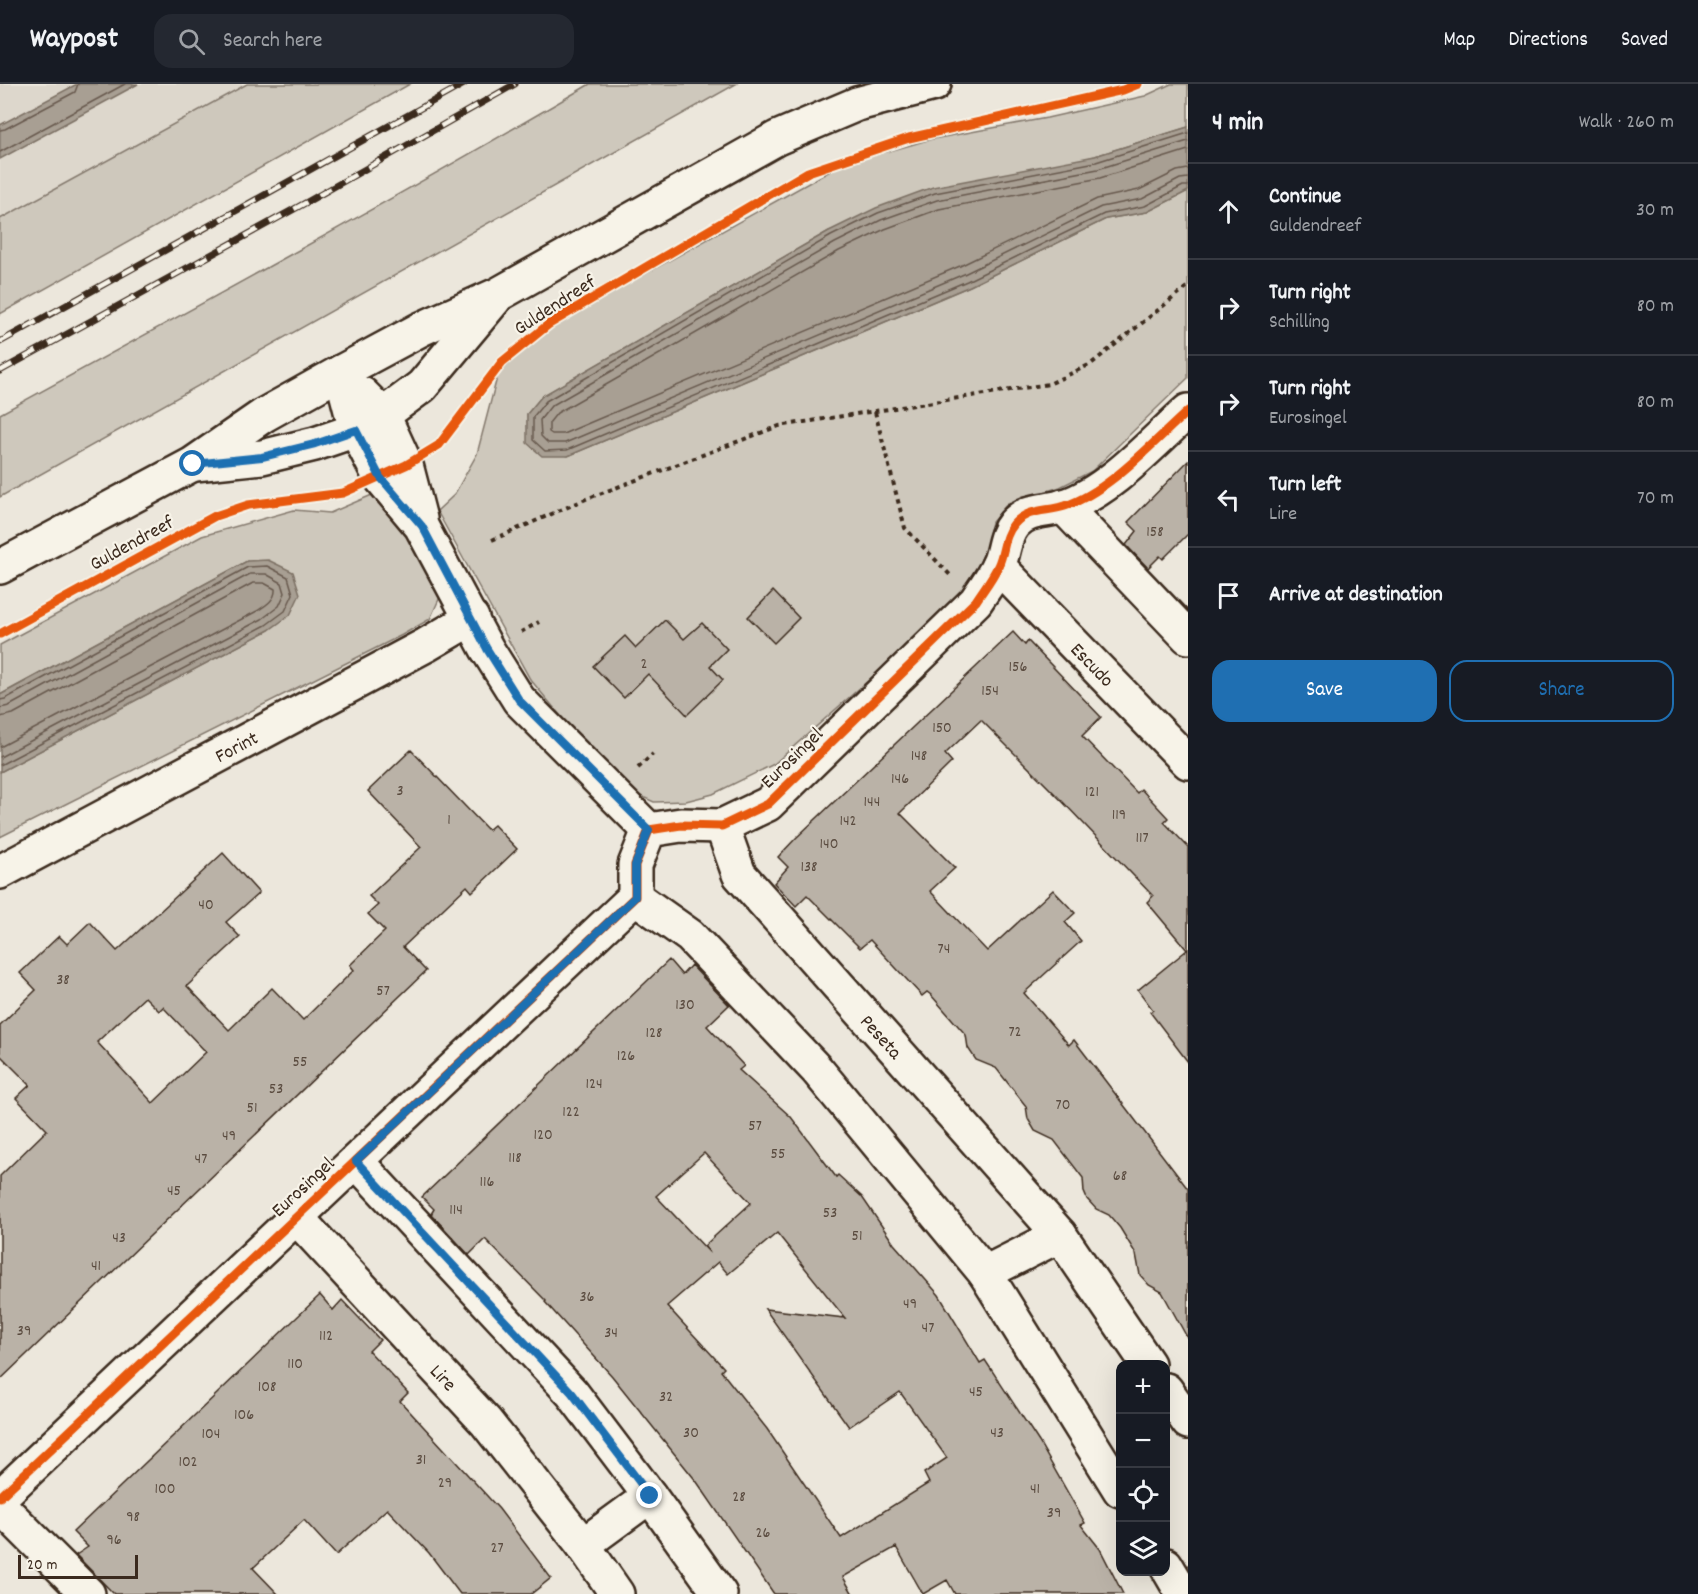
<!DOCTYPE html>
<meta charset="utf-8">
<style>
body{margin:0;font-family:Dekko,sans-serif;background:#242831;color:#f1f3f6}
.controls{position:absolute;right:18px;bottom:18px;display:grid;overflow:hidden;border-radius:12px;box-shadow:0 6px 24px #0002}
.controls button{width:54px;height:54px;display:grid;place-items:center;padding:0;border:0;border-bottom:2px solid #363941;background:#171b24;color:#f1f3f6;font:30px sans-serif}
.scale{position:absolute;left:18px;bottom:15px;width:120px;box-sizing:border-box;padding-left:6px;border:3px solid #3b2a1e;border-top:0;font-size:16px;line-height:21px;white-space:nowrap;color:#3b2a1e;-webkit-text-stroke:4px #f7f3e8;paint-order:stroke}
.stop{position:absolute;width:18px;height:18px;margin:-14px;border:4px solid #1f6fb2;border-radius:50%;background:#fff}
.stop.end{background:#1f6fb2;border-color:#fff;box-shadow:0 2px 6px #0008}
.list{margin:0;padding:0;list-style:none}
h2{display:flex;justify-content:space-between;align-items:center;height:78px;margin:0;padding:0 24px;font-size:26px}
h2 small{font-size:20px;font-weight:400;color:#9ea1a6}
.list li{display:grid;grid-template-columns:39px 1fr auto;gap:18px;align-items:center;box-sizing:border-box;height:96px;padding:0 24px;border-top:2px solid #363941}
.list b{display:block;font-size:22px;white-space:nowrap}
.list p{margin:0;font-size:20px;white-space:nowrap;color:#9ea1a6}
.list em{font-size:20px;font-style:normal;color:#9ea1a6}
.actions{display:flex;gap:12px;padding:18px 24px}
.actions a{flex:1;padding:14px 0;border:2px solid #1f6fb2;border-radius:18px;text-align:center;font-size:21px;color:#1f6fb2}
.actions .main{background:#1f6fb2;color:#fff}
.icon{flex:none;width:33px;height:33px;fill:none;stroke:currentColor;stroke-width:2;stroke-linecap:round;stroke-linejoin:round}
.map{position:relative;flex:none;width:1188px;height:1510px;overflow:hidden}
header{display:flex;align-items:center;gap:36px;box-sizing:border-box;height:84px;padding:0 30px;background:#171b24;border-bottom:2px solid #363941}
header strong{font-size:28px}
nav{display:flex;gap:33px;margin-inline-start:auto;font-size:21px}
.search{width:420px;height:54px;background:#242831;display:flex;align-items:center;gap:15px;box-sizing:border-box;padding:0 21px;border-radius:18px;color:#9ea1a6;font-size:22px}
main{display:flex}
aside{flex:1;background:#171b24}
.map>svg:first-child{display:block}
.built{fill:#ddd7cc}
.green{fill:#cec8bc;stroke:#84796d;stroke-width:1.5}
.water{fill:#a89f93;stroke:#7c7064;stroke-width:1.5}
.lines{fill:none;stroke-linecap:round;stroke-linejoin:round}
.shore{stroke:#67594d;stroke-width:1.5}
.building{fill:#bab2a7;stroke:#3b2a1e;stroke-width:1.5;fill-rule:evenodd}
.street-casing{stroke:#3b2a1e;stroke-width:38}
.secondary-casing{stroke:#3b2a1e;stroke-width:38}
.path{stroke:#3b2a1e;stroke-width:4;stroke-dasharray:4.5 4.5;stroke-linecap:butt}
.street{stroke:#f7f3e8;stroke-width:33}
.secondary{stroke:#f7f3e8;stroke-width:33}
.rail-casing{stroke:#3b2a1e;stroke-width:7}
.rail{stroke:#f7f3e8;stroke-width:4.5;stroke-dasharray:14;stroke-linecap:butt}
.cycleway-casing{stroke:#f7f3e8;stroke-width:13}
.cycleway{stroke:#e8590c;stroke-width:9}
.route{stroke:#1f6fb2;stroke-width:8}
.labels{text-anchor:middle;stroke-width:4.5;stroke-linejoin:round;paint-order:stroke}
.number-label{font-size:16px;fill:#5b4c40}
.street-label{font-size:20px;fill:#3b2a1e;stroke:#f7f3e8}
</style>
<header>
<strong>Waypost</strong>
<div class="search"><svg class="icon" aria-label="search" viewBox="0 0 24 24"><circle cx="10" cy="10" r="6"/><path d="M15 15l6 6"/></svg>Search here</div>
<nav><a>Map</a><a>Directions</a><a>Saved</a></nav>
</header>
<main>
<div class="map">
<svg width="1188" height="1510" viewBox="0 0 1188 1510">
<rect width="100%" height="100%" fill="#ece7dc"/>
<filter id="ink" filterUnits="userSpaceOnUse"><feTurbulence type="fractalNoise" baseFrequency=".0167" numOctaves="2"/><feDisplacementMap in="SourceGraphic" scale="12" xChannelSelector="R" yChannelSelector="G"/><feConvolveMatrix kernelMatrix="1 2 1 2 8 2 1 2 1" color-interpolation-filters="sRGB"/></filter>
<g filter="url(#ink)">
<!-- built -->
<polygon class="built" points="0,0 247,0 0,135"/>
<!-- green -->
<g class="green">
<polygon points="247,0 410,0 0,230 0,135"/>
<path d="M 590,0 L 736,0 L 0,413 L 0,330 C 198,222 396,114 590,0 Z"/>
<polygon points="1171,0 1188,0 1188,43 1095,72 829,147 542,312 527,330 528,359 568,372 970,202 1106,135 1147,128 1188,107 1188,294 1092,387 1060,403 1008,419 992,438 981,486 960,515 774,680 713,710 686,717 654,718 627,706 570,643 530,595 437,427 454,411 477,370 500,282 534,252 841,81 928,56 1047,34 1145,12"/>
<polygon points="379,408 437,491 440,513 430,535 402,551 0,753 0,688 269,546 247,477 0,611 0,561 202,452 294,426 330,429"/>
</g>
<!-- water -->
<g class="water">
<polygon points="77,0 138,0 0,75 0,41"/>
<polygon points="1188,43 1188,107 1147,128 1106,135 970,202 568,372 542,372 527,359 527,330 542,312 829,147 876,124 933,103 1095,72"/>
<polygon points="268,476 293,488 300,510 290,531 269,546 0,688 0,611 247,477"/>
</g>
<g class="lines">
<!-- shore -->
<g class="shore">
<polyline points="0,46 5,45 75,8 78,0"/>
<polyline points="1188,49 1096,78 935,109 878,129 831,152 546,317 533,333 533,356 545,367 567,366 967,197 1104,130 1145,122 1183,102 1188,102"/>
<polyline points="1188,57 1098,85 937,116 881,136 835,159 551,322 540,336 541,352 548,359 565,359 964,190 1101,123 1142,115 1180,95 1188,94"/>
<polyline points="1188,66 1100,94 939,125 885,145 839,167 557,329 549,339 549,348 552,350 563,350 960,182 1097,115 1139,106 1177,87 1188,85"/>
<polyline points="0,68 125,0"/>
<polyline points="0,616 5,615 248,483 267,482 288,493 293,510 285,527 266,541 0,681"/>
<polyline points="0,624 9,622 250,490 266,490 282,499 285,509 279,522 262,535 0,673"/>
<path d="M 0,633 L 13,630 L 253,499 L 264,499 L 275,505 C 276,516 265,522 257,527 L 0,663"/>
</g>
</g>
<!-- building -->
<g class="building">
<polygon points="1188,377 1188,450 1163,475 1160,472 1148,484 1126,461 1137,447 1128,438"/>
<polygon points="773,507 799,534 774,559 748,533"/>
<polygon points="665,536 684,555 702,539 727,565 710,582 723,596 687,631 648,590 624,614 593,582 625,552 636,564"/>
<polygon points="1013,548 1025,561 1028,557 1101,633 1082,652 1137,709 1141,705 1155,720 1168,734 1164,738 1188,763 1188,978 1150,928 1153,926 1138,906 1187,866 1147,818 1153,812 1062,717 981,636 945,670 952,678 900,729 955,784 930,807 987,867 1053,806 1075,829 1065,838 1081,857 1024,909 1069,961 1074,956 1188,1105 1188,1255 1162,1208 1149,1201 1140,1191 1136,1170 1120,1144 1109,1131 1096,1125 1087,1115 1084,1108 1083,1094 1054,1056 1035,1047 1028,1035 1026,1022 996,984 976,976 968,964 966,951 931,911 927,908 922,912 870,856 860,864 807,811 796,822 774,799 788,783 778,773 796,754"/>
<path d="M 411,666 L 488,746 L 494,741 L 517,765 L 472,808 L 467,802 L 403,863 L 426,887 L 0,1296 L 0,1092 L 47,1046 L 16,1014 L 30,1001 L 0,971 L 0,941 L 36,906 L 20,889 L 59,852 L 67,860 L 90,838 L 117,867 L 223,769 L 259,809 L 226,838 L 240,853 L 187,902 L 229,946 L 272,904 L 303,936 L 354,886 L 350,881 L 385,847 L 368,830 L 378,821 L 369,812 L 421,763 L 368,707 ZM 145,913 L 159,927 L 163,923 L 206,968 L 153,1019 L 97,958 Z"/>
<path d="M 669,876 L 682,891 L 691,881 L 729,921 L 707,942 L 744,982 L 739,986 L 791,1033 L 836,1093 L 838,1091 L 862,1113 L 894,1160 L 939,1211 L 980,1279 L 985,1276 L 1039,1358 L 1085,1439 L 1081,1441 L 1100,1465 L 1123,1510 L 955,1510 L 947,1496 L 923,1510 L 896,1463 L 843,1493 L 853,1510 L 774,1510 L 697,1398 L 612,1292 L 545,1218 L 546,1217 L 485,1155 L 469,1171 L 431,1130 L 434,1125 L 422,1113 ZM 704,1069 L 751,1119 L 704,1162 L 710,1169 L 656,1112 ZM 777,1149 L 845,1234 L 765,1225 L 849,1343 L 900,1308 L 947,1374 L 924,1389 L 929,1399 L 841,1454 L 767,1345 L 721,1287 L 724,1284 L 667,1222 L 718,1178 L 728,1190 Z"/>
<polygon points="320,1211 333,1226 342,1216 380,1256 369,1267 408,1309 400,1317 499,1425 551,1494 531,1510 460,1510 429,1469 387,1425 336,1471 304,1436 253,1484 278,1510 114,1510 76,1471 88,1463 73,1448"/>
</g>
<g class="lines">
<!-- street casing -->
<g class="street-casing">
<g id="street">
<polyline points="341,288 356,346 380,393 421,442 487,565 519,616 649,746"/>
<polyline points="362,310 383,331 406,381 420,435"/>
<polyline points="1063,422 1188,553"/>
<polyline points="998,482 1188,678"/>
<polyline points="722,742 739,790 1060,1151 1148,1280"/>
<polyline points="0,788 426,561 472,534"/>
<polyline points="635,813 690,852 817,986 985,1189 1120,1406"/>
<polyline points="356,1077 572,1309 650,1412 720,1510"/>
<polyline points="296,1133 486,1338 583,1461 617,1510"/>
<polyline points="985,1189 1060,1151"/>
<polyline points="1166,1306 1188,1338"/>
<path d="M 0,1413 L 635,813 L 635,781 L 649,746 L 681,741 L 722,742 L 768,720 L 976,517 C 983,506 992,495 998,482 C 1005,468 1003,453 1014,440 C 1028,424 1046,428 1065,422 C 1110,407 1153,358 1188,327"/>
<polyline points="0,1422 88,1510"/>
<polyline points="583,1461 650,1412"/>
<polyline points="1166,1481 1183,1510"/>
</g>
</g>
<!-- secondary casing -->
<g class="secondary-casing">
<g id="secondary">
<polyline points="195,380 262,373 315,360 356,346 383,331 422,302 494,216"/>
<polyline points="0,483 193,380 264,331 341,288 421,245 499,210 777,54 857,20 934,0"/>
</g>
</g>
<!-- path -->
<g class="path">
<polyline points="875,328 905,444 950,491"/>
<polyline points="492,456 586,415 779,342 1049,300 1091,280 1188,202"/>
<polyline points="521,548 539,538"/>
<polyline points="638,684 653,670"/>
</g>
<!-- street -->
<use href="#street" class="street"/>
<!-- secondary -->
<use href="#secondary" class="secondary"/>
<!-- rail casing -->
<g class="rail-casing">
<g id="rail">
<polyline points="0,258 464,0"/>
<polyline points="0,287 307,118 515,0"/>
</g>
</g>
<!-- rail -->
<use href="#rail" class="rail"/>
<!-- cycleway casing -->
<g class="cycleway-casing">
<g id="cycleway">
<polyline points="0,550 215,432 248,421 343,409 406,381 439,361 502,278 549,240 808,88 909,54 1123,6 1138,0"/>
<path d="M 0,1413 L 635,813 L 635,781 L 649,746 L 681,741 L 722,742 L 768,720 L 976,517 C 983,506 992,495 998,482 C 1005,468 1003,453 1014,440 C 1028,424 1046,428 1065,422 C 1110,407 1153,358 1188,327"/>
</g>
</g>
<!-- cycleway -->
<use href="#cycleway" class="cycleway"/>
</g>
</g>
<g class="lines" filter="url(#ink)">
<!-- route -->
<polyline class="route" points="193,380 262,373 315,360 356,346 380,393 422,442 487,565 519,616 649,746 635,781 635,813 356,1077 572,1309 650,1412"/>
</g>
<g class="labels">
<!-- number labels -->
<g class="number-label">
<text x="1155" y="452">158</text>
<text x="644" y="584">2</text>
<text x="1018" y="587">156</text>
<text x="990" y="611">154</text>
<text x="942" y="648">150</text>
<text x="919" y="676">148</text>
<text x="900" y="699">146</text>
<text x="400" y="711">3</text>
<text x="1092" y="712">121</text>
<text x="872" y="722">144</text>
<text x="1119" y="735">119</text>
<text x="449" y="740">1</text>
<text x="848" y="741">142</text>
<text x="1142" y="758">117</text>
<text x="829" y="764">140</text>
<text x="809" y="787">138</text>
<text x="206" y="825">40</text>
<text x="944" y="869">74</text>
<text x="63" y="900">38</text>
<text x="383" y="911">57</text>
<text x="685" y="925">130</text>
<text x="1015" y="952">72</text>
<text x="654" y="953">128</text>
<text x="626" y="976">126</text>
<text x="300" y="982">55</text>
<text x="594" y="1004">124</text>
<text x="276" y="1009">53</text>
<text x="1063" y="1025">70</text>
<text x="252" y="1028">51</text>
<text x="571" y="1032">122</text>
<text x="755" y="1046">57</text>
<text x="543" y="1055">120</text>
<text x="229" y="1056">49</text>
<text x="778" y="1074">55</text>
<text x="515" y="1078">118</text>
<text x="201" y="1079">47</text>
<text x="1120" y="1096">68</text>
<text x="487" y="1102">116</text>
<text x="174" y="1111">45</text>
<text x="456" y="1130">114</text>
<text x="830" y="1133">53</text>
<text x="857" y="1156">51</text>
<text x="119" y="1158">43</text>
<text x="96" y="1186">41</text>
<text x="587" y="1217">36</text>
<text x="910" y="1224">49</text>
<text x="928" y="1248">47</text>
<text x="24" y="1251">39</text>
<text x="611" y="1253">34</text>
<text x="326" y="1256">112</text>
<text x="295" y="1284">110</text>
<text x="267" y="1307">108</text>
<text x="976" y="1312">45</text>
<text x="666" y="1317">32</text>
<text x="244" y="1335">106</text>
<text x="691" y="1353">30</text>
<text x="997" y="1353">43</text>
<text x="211" y="1354">104</text>
<text x="421" y="1380">31</text>
<text x="188" y="1382">102</text>
<text x="445" y="1403">29</text>
<text x="165" y="1409">100</text>
<text x="1035" y="1409">41</text>
<text x="739" y="1417">28</text>
<text x="1054" y="1433">39</text>
<text x="133" y="1437">98</text>
<text x="763" y="1453">26</text>
<text x="114" y="1460">96</text>
<text x="497" y="1468">27</text>
</g>
<!-- street labels -->
<g class="street-label">
<text transform="translate(554 220) rotate(-33)" y="7">Guldendreef</text>
<text transform="translate(131 458) rotate(-29)" y="7">Guldendreef</text>
<text transform="translate(1093 580) rotate(46)" y="7">Escudo</text>
<text transform="translate(236 662) rotate(-28)" y="7">Forint</text>
<text transform="translate(791 673) rotate(-44)" y="7">Eurosingel</text>
<text transform="translate(882 952) rotate(48)" y="7">Peseta</text>
<text transform="translate(302 1102) rotate(-43)" y="7">Eurosingel</text>
<text transform="translate(444 1293) rotate(47)" y="7">Lire</text>
</g>
</g>
</svg>
<div class="controls">
<button>+</button>
<button>−</button>
<button><svg class="icon" aria-label="locate" viewBox="0 0 24 24"><circle cx="12" cy="12" r="6"/><path d="M12 2v4M12 18v4M2 12h4M18 12h4"/></svg></button>
<button><svg class="icon" aria-label="layers" viewBox="0 0 24 24"><path d="M12 4l9 5-9 5-9-5zM3 14l9 5 9-5"/></svg></button>
</div>
<div class="scale">20 m</div>
<div class="stop" style="left:193px;top:380px"></div>
<div class="stop end" style="left:650px;top:1412px"></div>
</div>
<aside>
<h2>4 min<small>Walk · 260 m</small></h2>
<ul class="list">
<li><svg class="icon" aria-label="ahead" viewBox="0 0 24 24"><path d="M12 20V5M6 11l6-6 6 6"/></svg><div><b>Continue</b><p>Guldendreef</p></div><em>30 m</em></li>
<li><svg class="icon" aria-label="right" viewBox="0 0 24 24"><path d="M7 20v-9h11M14 6l5 5-5 5"/></svg><div><b>Turn right</b><p>Schilling</p></div><em>80 m</em></li>
<li><svg class="icon" aria-label="right" viewBox="0 0 24 24"><path d="M7 20v-9h11M14 6l5 5-5 5"/></svg><div><b>Turn right</b><p>Eurosingel</p></div><em>80 m</em></li>
<li><svg class="icon" aria-label="left" viewBox="0 0 24 24"><path d="M17 20v-9H6M10 6l-5 5 5 5"/></svg><div><b>Turn left</b><p>Lire</p></div><em>70 m</em></li>
<li><svg class="icon" aria-label="arrive" viewBox="0 0 24 24"><path d="M6 21V4h12l-3 4 3 4H6"/></svg><div><b>Arrive at destination</b></div></li>
</ul>
<div class="actions"><a class="main">Save</a><a>Share</a></div>
</aside>
</main>
